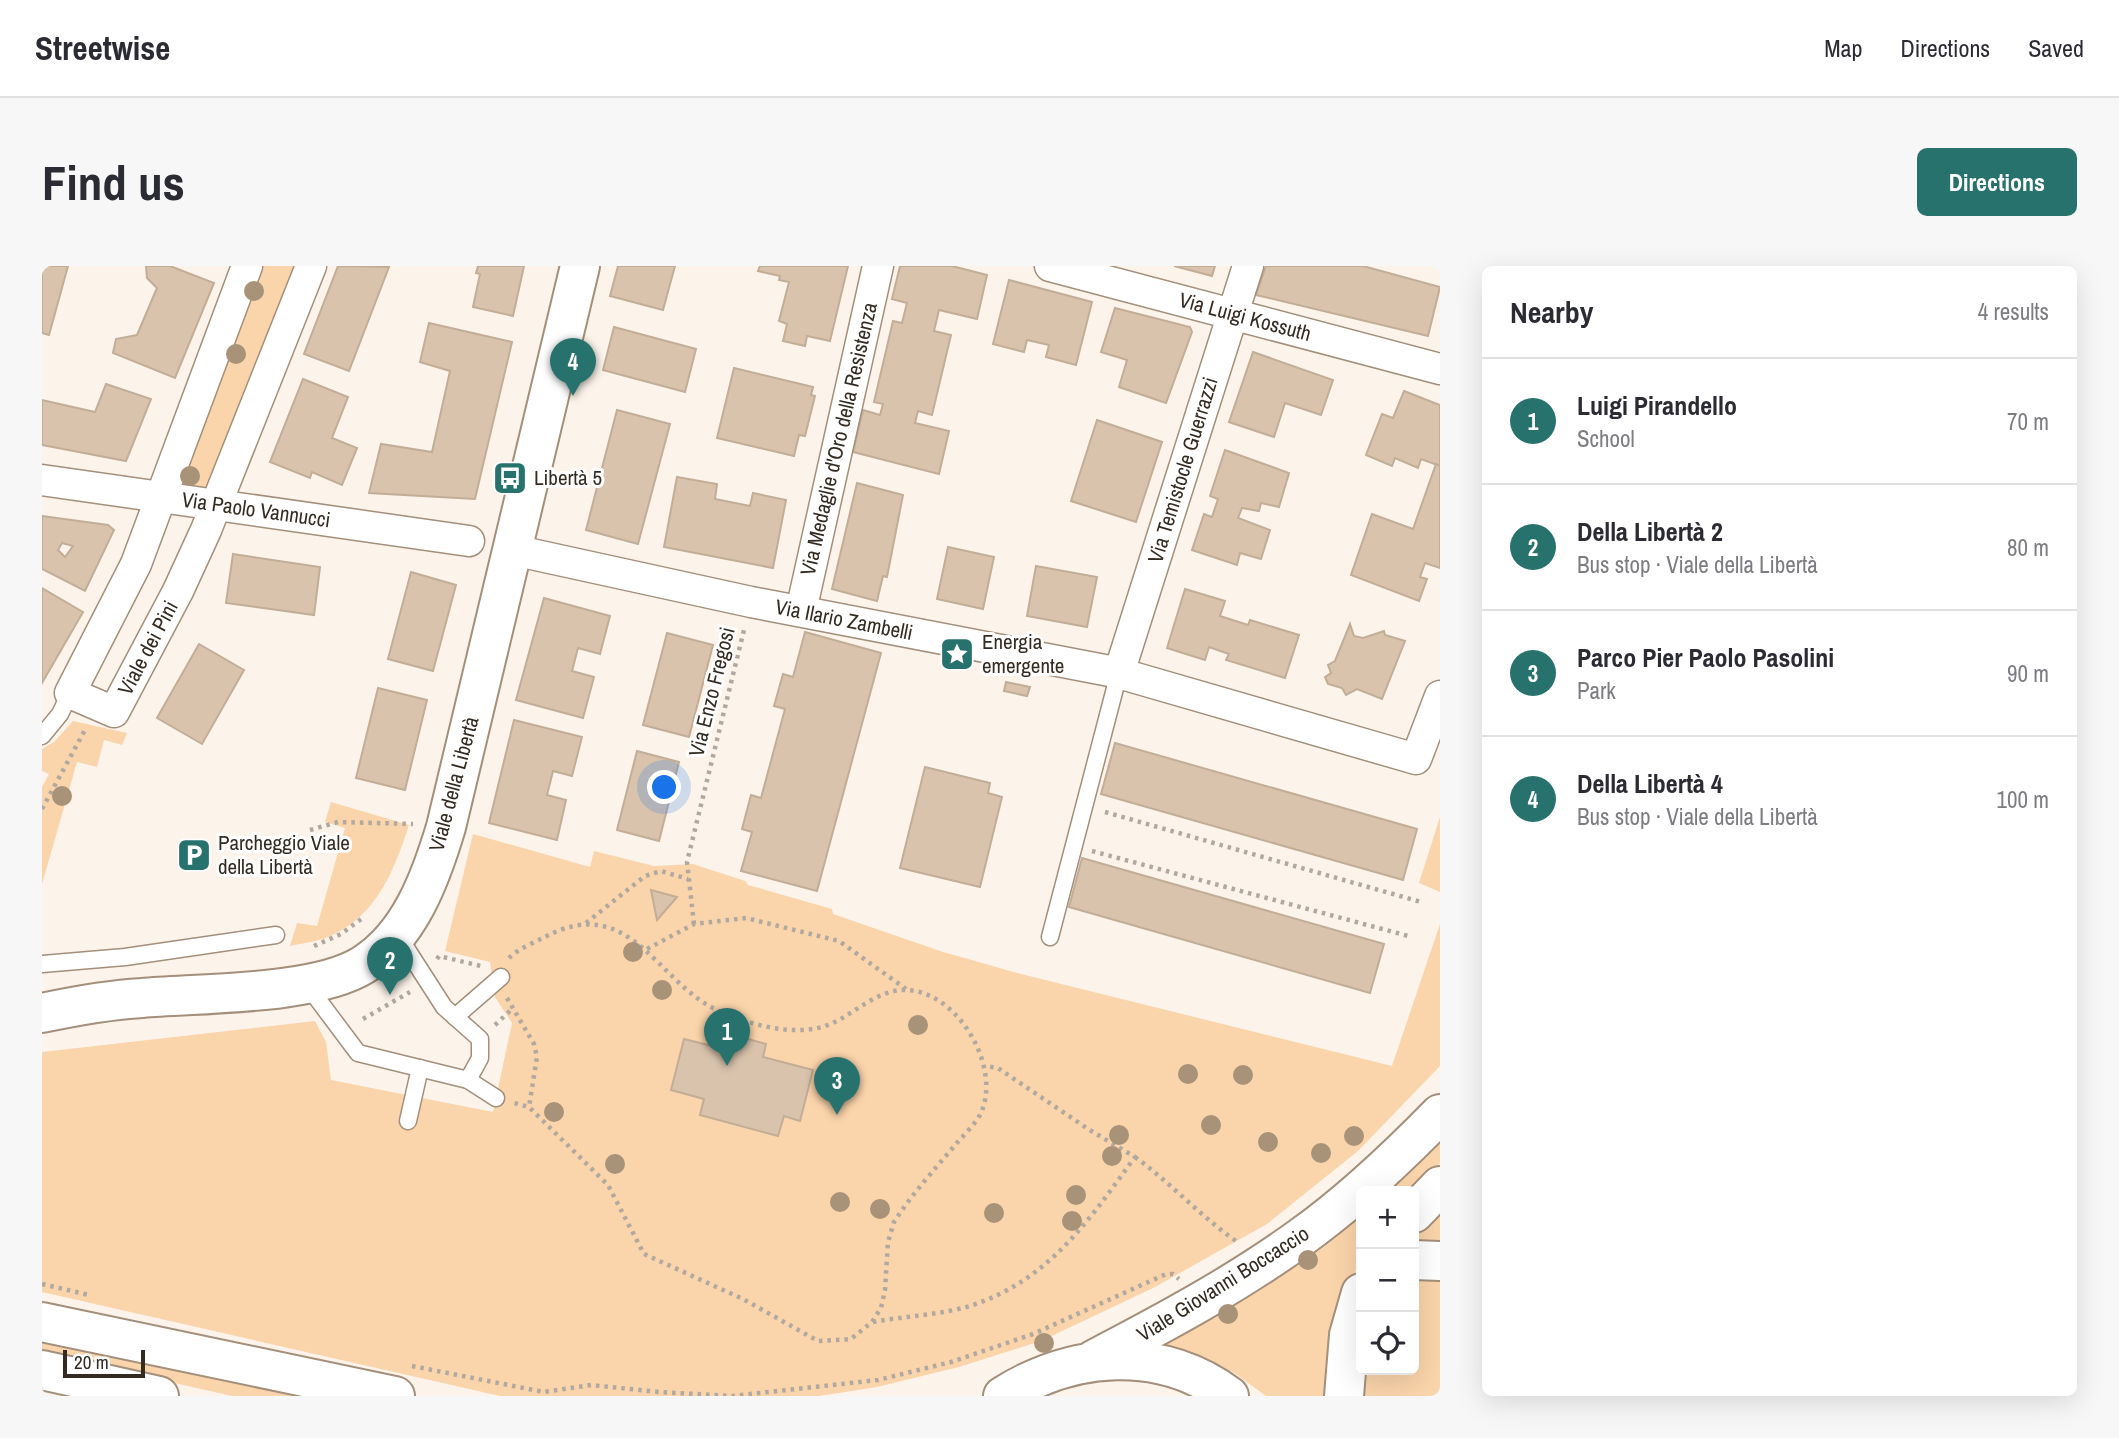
<!DOCTYPE html>
<meta charset="utf-8">
<style>
body{margin:0;font-family:"Archivo Narrow",sans-serif;background:#f7f7f7;color:#2b2b33}
.controls{position:absolute;right:21px;bottom:21px;display:grid;overflow:hidden;border-radius:10px;box-shadow:0 7px 28px #0002}
.controls button{width:63px;height:63px;display:grid;place-items:center;padding:0;border:0;border-bottom:2px solid #e1e1e2;background:#fff;color:#2b2b33;font:35px sans-serif}
.scale{position:absolute;left:21px;bottom:18px;width:82px;box-sizing:border-box;padding-left:7px;border:4px solid #342c23;border-top:0;font-size:19px;line-height:24px;white-space:nowrap;color:#342c23;-webkit-text-stroke:5px #fff;paint-order:stroke}
.you{position:absolute;left:623px;top:522px;width:24px;height:24px;margin:-18px;border:5px solid #fff;border-radius:50%;background:#1a73e8;box-shadow:0 0 0 10px #1a73e833}
.badge{display:grid;place-items:center;width:46px;height:46px;border-radius:50%;background:#28726e;color:#fff;font-size:23px;font-weight:700}
.pin{position:absolute;translate:-50% -58px;filter:drop-shadow(0 2px 4px #0008)}
.pin::after{content:'';position:absolute;top:37px;width:24px;height:21px;background:inherit;clip-path:polygon(0 0,100% 0,50% 100%)}
.list{margin:0;padding:0;list-style:none}
h2{display:flex;justify-content:space-between;align-items:center;height:91px;margin:0;padding:0 28px;font-size:30px}
h2 small{font-size:23px;font-weight:400;color:#7c7c81}
.list li{display:grid;grid-template-columns:46px 1fr auto;gap:21px;align-items:center;box-sizing:border-box;height:126px;padding:0 28px;border-top:2px solid #e1e1e2}
.list b{display:block;font-size:26px;white-space:nowrap}
.list p{margin:0;font-size:23px;white-space:nowrap;color:#7c7c81}
.list em{font-size:23px;font-style:normal;color:#7c7c81}
.icon{flex:none;width:38px;height:38px;fill:none;stroke:currentColor;stroke-width:2;stroke-linecap:round;stroke-linejoin:round}
.map{position:relative;flex:none;width:1398px;height:1130px;overflow:hidden;border-radius:10px}
header{display:flex;align-items:center;gap:42px;box-sizing:border-box;height:98px;padding:0 35px;background:#fff;border-bottom:2px solid #e1e1e2}
header strong{font-size:33px}
nav{display:flex;gap:38px;margin-inline-start:auto;font-size:24px}
.intro{display:flex;align-items:center;justify-content:space-between;box-sizing:border-box;height:168px;padding:0 42px}
h1{margin:0;font-size:49px}
.button{padding:18px 32px;border-radius:10px;background:#28726e;color:#fff;font-size:24px;font-weight:700}
main{display:flex;gap:42px;padding:0 42px}
aside{flex:1;background:#fff;border-radius:10px;box-shadow:0 7px 28px #0002}
.map>svg:first-child{display:block}
.green{fill:#fad4aa}
.building{fill:#d9c3ad;stroke:#c2ad97;stroke-width:2;fill-rule:evenodd}
.lines{fill:none;stroke-linecap:round;stroke-linejoin:round}
.lane-casing{stroke:#a38f7a;stroke-width:19}
.street-casing{stroke:#a38f7a;stroke-width:33}
.secondary-casing{stroke:#a38f7a;stroke-width:42}
.path{stroke:#b1a89f;stroke-width:4.5;stroke-dasharray:3.5 5;stroke-linecap:butt}
.lane{stroke:#fff;stroke-width:16}
.street{stroke:#fff;stroke-width:30}
.secondary{stroke:#fff;stroke-width:38}
.tree{fill:#a89278}
.labels{text-anchor:middle;stroke-width:6;stroke-linejoin:round;paint-order:stroke}
.street-label{font-size:21px;fill:#342c23;stroke:#fff}
.poi-label{font-size:21px;fill:#342c23;stroke:#fff;text-anchor:start}
</style>
<header>
<strong>Streetwise</strong>
<nav><a>Map</a><a>Directions</a><a>Saved</a></nav>
</header>
<div class="intro"><h1>Find us</h1><a class="button">Directions</a></div>
<main>
<div class="map">
<svg width="1398" height="1130" viewBox="0 0 1398 1130">
<rect width="100%" height="100%" fill="#fcf3ea"/>
<!-- green -->
<g class="green">
<polygon points="212,0 262,0 174,224 132,218"/>
<polygon points="31,455 85,467 80,479 62,474 55,501 35,496 0,618 0,521 7,508 0,505 0,483 12,476"/>
<path d="M 289,536 L 367,559 C 352,605 334,651 286,671 C 275,676 260,677 248,680 L 255,657 L 275,660 L 303,562 L 283,556 Z"/>
<polygon points="1398,551 1398,626 1377,617"/>
<polygon points="431,568 548,601 552,585 612,600 651,598 703,615 706,619 790,643 791,648 898,685 979,708 1350,800 1398,658 1398,800 1316,885 1225,958 1113,1021 999,1075 917,1101 835,1121 777,1130 458,1130 0,1026 0,786 273,755 284,776 289,814 451,846 470,757 453,731 448,696 403,685"/>
<polygon points="1398,868 1398,897 1371,925 1338,925"/>
<polygon points="1398,941 1398,983 1372,981 1372,969"/>
<polygon points="1319,943 1319,991 1299,1042 1288,1130 1224,1130 1194,1108 1169,1095 1129,1084 1116,1074"/>
<polygon points="1372,1004 1398,1005 1398,1130 1315,1130 1319,1104 1372,1104"/>
<polygon points="0,1074 251,1130 190,1130 0,1087"/>
</g>
<!-- building -->
<g class="building">
<polygon points="0,0 26,0 7,69 0,67"/>
<polygon points="104,0 128,0 172,17 133,112 71,87 74,73 95,69 115,22 105,12"/>
<polygon points="296,0 347,1 307,105 262,88"/>
<polygon points="436,0 482,0 471,50 431,41 438,8 434,7"/>
<polygon points="576,0 633,0 621,44 568,30"/>
<polygon points="718,0 806,0 788,75 765,70 763,80 741,75 745,58 737,55 747,16 737,14 738,10 716,5"/>
<polygon points="858,0 910,0 945,9 935,53 897,44 892,65 909,69 890,149 876,145 873,157 907,165 897,208 811,186 821,144 838,149 841,138 832,136 851,55 860,57 865,37 850,33"/>
<polygon points="1132,0 1173,0 1170,10"/>
<polygon points="1224,0 1321,0 1398,21 1386,70 1214,29"/>
<polygon points="967,14 1050,36 1034,99 1004,91 1007,79 985,74 982,86 951,78"/>
<polygon points="1073,42 1148,61 1150,66 1124,137 1077,121 1085,94 1059,86"/>
<polygon points="387,57 470,76 433,233 327,227 339,178 390,186 408,105 378,96"/>
<polygon points="572,61 654,83 643,126 561,104"/>
<polygon points="1211,86 1291,114 1279,149 1243,137 1232,171 1187,156"/>
<polygon points="692,102 771,121 769,129 773,130 763,170 757,169 752,190 675,172"/>
<polygon points="261,113 306,131 290,172 315,182 300,219 270,206 268,212 228,196"/>
<polygon points="64,118 109,133 84,195 0,179 0,134 53,146"/>
<polygon points="1362,125 1398,139 1398,200 1379,193 1376,202 1353,192 1350,200 1324,189 1340,148 1351,152"/>
<polygon points="575,144 628,158 596,278 544,264"/>
<polygon points="1055,154 1120,176 1094,256 1029,235"/>
<polygon points="1183,184 1247,207 1237,241 1219,237 1217,245 1200,242 1196,252 1228,264 1219,293 1198,287 1195,299 1150,284 1162,248 1170,251 1176,233 1168,230"/>
<polygon points="1394,198 1398,200 1398,302 1383,297 1378,311 1385,313 1377,335 1309,309 1330,248 1371,263"/>
<polygon points="635,211 675,218 673,233 708,240 711,227 744,234 731,302 622,281"/>
<polygon points="815,217 861,229 845,311 841,310 835,335 790,323"/>
<path d="M 0,250 L 66,259 L 72,264 L 43,325 L 0,303 ZM 20,277 L 31,280 L 23,291 L 16,284 Z"/>
<polygon points="906,281 952,291 941,343 895,333"/>
<polygon points="191,288 278,301 272,349 184,337"/>
<polygon points="994,300 1055,311 1045,361 985,350"/>
<polygon points="369,306 414,319 391,405 346,393"/>
<polygon points="0,322 41,346 0,417"/>
<polygon points="1143,323 1183,335 1178,350 1206,359 1208,354 1257,369 1243,412 1184,394 1187,388 1167,381 1163,394 1125,382"/>
<polygon points="502,332 568,350 558,388 536,382 530,405 552,411 541,452 474,434"/>
<polygon points="1308,358 1312,370 1321,372 1342,365 1343,369 1363,375 1340,433 1315,423 1304,429 1300,422 1286,418 1283,411 1289,407 1286,399 1293,395"/>
<polygon points="763,366 839,387 775,625 699,605 710,566 700,563 709,529 719,532 743,443 732,440 741,408 751,411"/>
<polygon points="625,367 671,379 647,471 601,459"/>
<polygon points="157,378 202,404 160,478 115,452"/>
<polygon points="964,416 988,421 985,430 962,425"/>
<polygon points="336,422 385,434 363,524 314,512"/>
<polygon points="472,454 540,471 530,510 511,505 505,529 524,534 515,574 447,557"/>
<polygon points="1073,477 1375,563 1361,614 1059,528"/>
<polygon points="595,485 637,496 617,575 575,564"/>
<polygon points="883,501 948,517 946,527 960,531 938,621 858,602"/>
<polygon points="1040,592 1342,678 1328,727 1027,641"/>
<polygon points="609,624 635,631 615,654"/>
<polygon points="682,766 724,778 721,791 771,804 758,855 742,850 736,870 658,849 662,833 629,824 642,773 678,782"/>
</g>
<g class="lines">
<!-- lane casing -->
<g class="lane-casing">
<g id="lane">
<polyline points="0,470 18,448 28,427"/>
<polyline points="1008,671 1077,407"/>
<polyline points="0,698 83,691 234,669"/>
<polyline points="265,719 316,787 426,814 438,792 438,773 402,741 355,668"/>
<polyline points="413,751 459,711"/>
<polyline points="426,814 454,832"/>
<polyline points="366,855 378,802"/>
</g>
</g>
<!-- street casing -->
<g class="street-casing">
<g id="street">
<polyline points="205,0 94,298 28,427 72,446 136,325 164,264 269,0"/>
<polyline points="1008,0 1398,103"/>
<polyline points="0,214 427,275"/>
<polyline points="471,284 709,336 1073,406 1374,493 1398,430"/>
<polyline points="759,345 836,0"/>
<polyline points="1077,407 1206,0"/>
</g>
</g>
<!-- secondary casing -->
<g class="secondary-casing">
<g id="secondary">
<path d="M 0,747 C 33,740 66,734 100,732 C 158,727 273,729 321,699 C 368,670 389,611 404,561 L 538,0"/>
<polyline points="1372,947 1398,920"/>
<polyline points="1372,994 1398,995"/>
<polyline points="0,1056 353,1130"/>
<path d="M 1051,1094 C 1122,1057 1193,1019 1258,972 C 1309,936 1355,892 1398,848"/>
<polyline points="0,1104 117,1130"/>
<path d="M 961,1130 C 1031,1086 1118,1079 1187,1130"/>
<polyline points="1302,1130 1307,1069 1319,1027"/>
</g>
</g>
<!-- path -->
<g class="path">
<polyline points="0,543 44,462"/>
<polyline points="1063,546 1379,636"/>
<polyline points="268,564 296,556 371,558"/>
<polyline points="1050,585 1370,671"/>
<polyline points="544,657 603,610 619,605 646,613"/>
<polyline points="652,658 645,596 702,364"/>
<polyline points="272,680 299,668 322,651"/>
<polyline points="605,683 652,658 704,652 797,675 864,723"/>
<path d="M 467,692 C 476,683 491,677 503,671 C 589,625 615,718 677,745 C 707,758 747,770 780,761 C 809,753 833,722 866,724 C 917,727 961,803 938,849 C 932,859 922,869 914,878 C 893,903 870,928 852,956 L 846,976 L 843,1024 L 839,1042 L 830,1056 L 809,1073 L 776,1075 L 701,1033 L 602,988 L 566,919 L 487,841 L 472,837"/>
<polyline points="395,693 397,690 439,700"/>
<polyline points="465,732 492,778 495,791 487,841"/>
<polyline points="321,753 368,726"/>
<polyline points="453,759 470,743"/>
<path d="M 1093,891 C 1129,917 1158,950 1194,975"/>
<polyline points="0,1018 47,1029"/>
<path d="M 831,1056 C 863,1050 900,1049 931,1039 C 1008,1013 1047,954 1093,891 L 1046,863 L 956,802 L 943,800"/>
<polyline points="370,1100 502,1126 549,1119 617,1126 690,1130 836,1114 909,1096 991,1068 1124,1008 1131,1008 1137,1013"/>
</g>
<!-- lane -->
<use href="#lane" class="lane"/>
<!-- street -->
<use href="#street" class="street"/>
<!-- secondary -->
<use href="#secondary" class="secondary"/>
</g>
<!-- trees -->
<g class="tree">
<circle cx="212" cy="25" r="10"/>
<circle cx="194" cy="88" r="10"/>
<circle cx="148" cy="210" r="10"/>
<circle cx="20" cy="530" r="10"/>
<circle cx="591" cy="686" r="10"/>
<circle cx="620" cy="724" r="10"/>
<circle cx="876" cy="759" r="10"/>
<circle cx="1146" cy="808" r="10"/>
<circle cx="1201" cy="809" r="10"/>
<circle cx="512" cy="846" r="10"/>
<circle cx="1169" cy="859" r="10"/>
<circle cx="1077" cy="869" r="10"/>
<circle cx="1312" cy="870" r="10"/>
<circle cx="1226" cy="876" r="10"/>
<circle cx="1279" cy="887" r="10"/>
<circle cx="1070" cy="890" r="10"/>
<circle cx="573" cy="898" r="10"/>
<circle cx="1034" cy="929" r="10"/>
<circle cx="798" cy="936" r="10"/>
<circle cx="838" cy="943" r="10"/>
<circle cx="952" cy="947" r="10"/>
<circle cx="1030" cy="955" r="10"/>
<circle cx="1266" cy="994" r="10"/>
<circle cx="1186" cy="1048" r="10"/>
<circle cx="1002" cy="1077" r="10"/>
</g>
<!-- icons -->
<defs>
<g id="bus-square" transform="scale(1.75)"><rect x="-9" y="-9" width="18" height="18" rx="4" fill="#28726e" stroke="#fff"/><path d="M-5-6H5V4H4V6H2V4H-2V6H-4V4H-5ZM-3.5-4V0h7V-4ZM-3.5 1.2v1.5H-2V1.2ZM2 1.2v1.5H3.5V1.2Z" fill="#fff"/></g>
<g id="sight-square" transform="scale(1.75)"><rect x="-9" y="-9" width="18" height="18" rx="4" fill="#28726e" stroke="#fff"/><path d="M0-6L1.8-2.2L6-1.7L2.9 1.2L3.7 5.4L0 3.3L-3.7 5.4L-2.9 1.2L-6-1.7L-1.8-2.2Z" fill="#fff"/></g>
<g id="parking-square" transform="scale(1.75)"><rect x="-9" y="-9" width="18" height="18" rx="4" fill="#28726e" stroke="#fff"/><path d="M-3.5-5.5H1a3.5 3.5 0 0 1 0 7H-1V5.5H-3.5ZM-1-3.4V-.6H.8a1.4 1.4 0 0 0 0-2.8Z" fill="#fff"/></g>
</defs>
<g fill-rule="evenodd">
<use href="#bus-square" x="468" y="212"/>
<use href="#sight-square" x="915" y="388"/>
<use href="#parking-square" x="152" y="589"/>
</g>
<g class="labels">
<!-- street labels -->
<g class="street-label">
<text transform="translate(1203 51) rotate(15)" y="7">Via Luigi Kossuth</text>
<text transform="translate(797 173) rotate(-77)" y="7">Via Medaglie d'Oro della Resistenza</text>
<text transform="translate(1141 204) rotate(-73)" y="7">Via Temistocle Guerrazzi</text>
<text transform="translate(214 244) rotate(8)" y="7">Via Paolo Vannucci</text>
<text transform="translate(802 354) rotate(11)" y="7">Via Ilario Zambelli</text>
<text transform="translate(106 382) rotate(-62)" y="7">Viale dei Pini</text>
<text transform="translate(670 426) rotate(-76)" y="7">Via Enzo Fregosi</text>
<text transform="translate(412 518) rotate(-75)" y="7">Viale della Libertà</text>
<text transform="translate(1181 1018) rotate(-32)" y="7">Viale Giovanni Boccaccio</text>
</g>
<!-- poi labels -->
<g class="poi-label">
<text x="492" y="219">Libertà 5</text>
<text x="940" y="383">Energia<tspan x="940" dy="24">emergente</tspan></text>
<text x="176" y="584">Parcheggio Viale<tspan x="176" dy="24">della Libertà</tspan></text>
</g>
</g>
</svg>
<div class="controls">
<button>+</button>
<button>−</button>
<button><svg class="icon" aria-label="locate" viewBox="0 0 24 24"><circle cx="12" cy="12" r="6"/><path d="M12 2v4M12 18v4M2 12h4M18 12h4"/></svg></button>
</div>
<div class="scale">20 m</div>
<div class="you"></div>
<div class="pin badge" style="left:685px;top:800px">1</div>
<div class="pin badge" style="left:348px;top:729px">2</div>
<div class="pin badge" style="left:795px;top:849px">3</div>
<div class="pin badge" style="left:531px;top:130px">4</div>
</div>
<aside>
<h2>Nearby<small>4 results</small></h2>
<ul class="list">
<li><span class="badge">1</span><div><b>Luigi Pirandello</b><p>School</p></div><em>70 m</em></li>
<li><span class="badge">2</span><div><b>Della Libertà 2</b><p>Bus stop · Viale della Libertà</p></div><em>80 m</em></li>
<li><span class="badge">3</span><div><b>Parco Pier Paolo Pasolini</b><p>Park</p></div><em>90 m</em></li>
<li><span class="badge">4</span><div><b>Della Libertà 4</b><p>Bus stop · Viale della Libertà</p></div><em>100 m</em></li>
</ul>
</aside>
</main>
